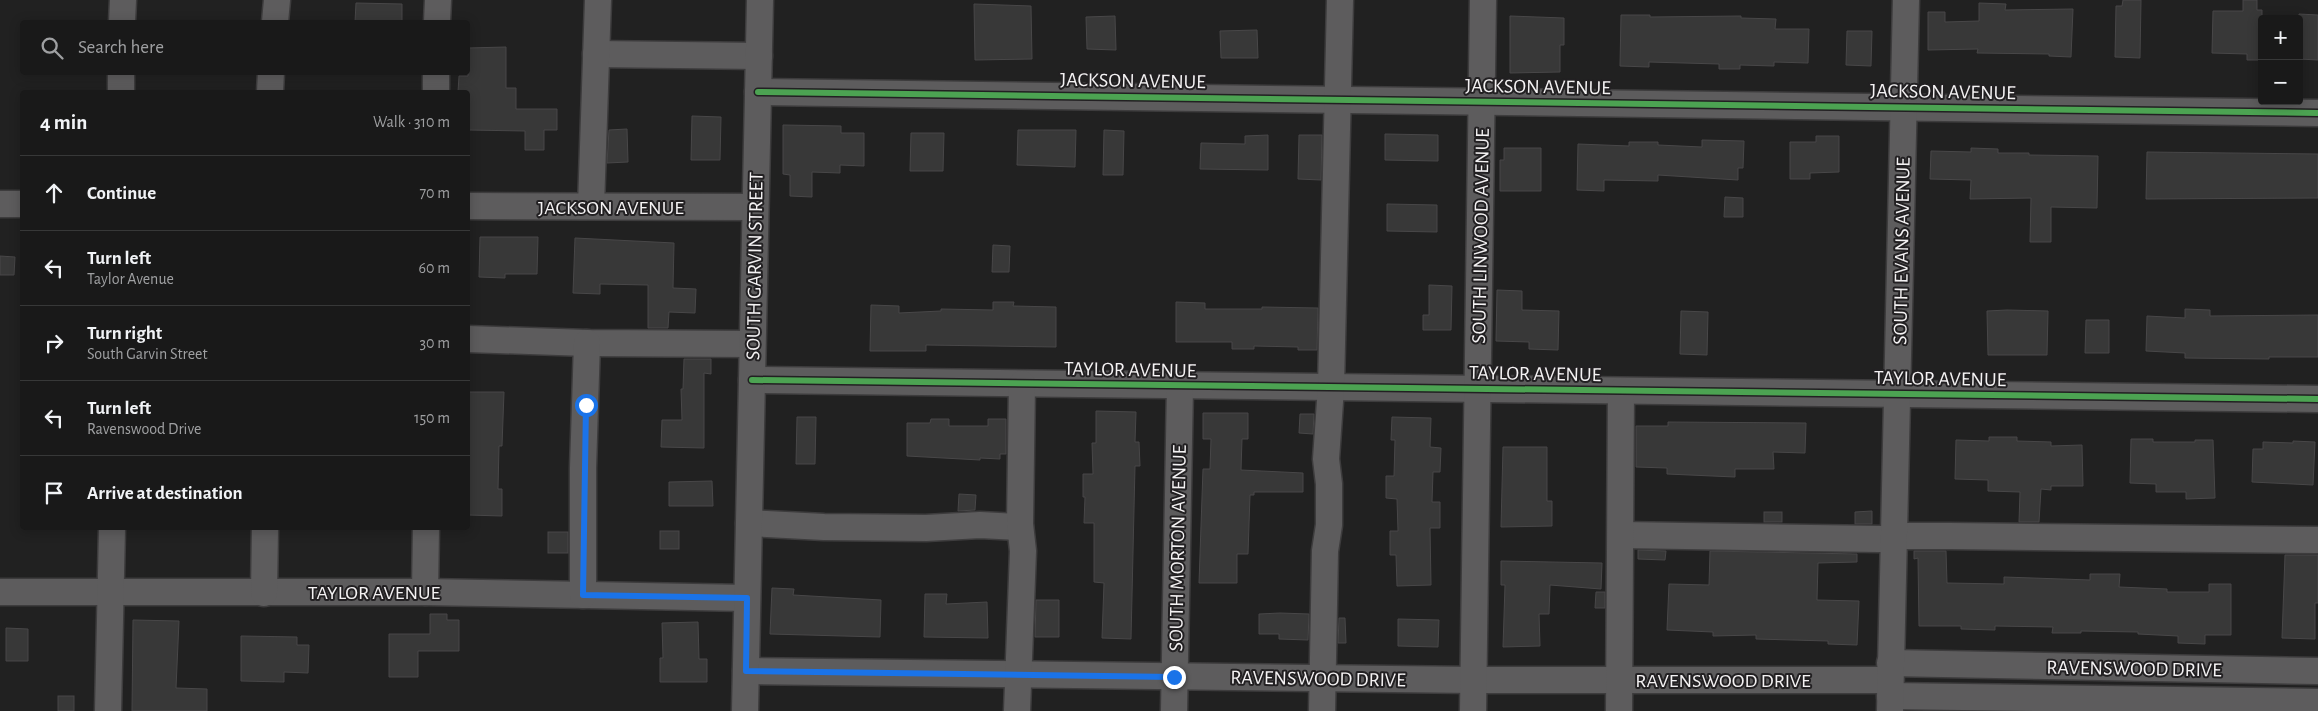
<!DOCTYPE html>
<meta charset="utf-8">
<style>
body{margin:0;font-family:"Alegreya Sans",sans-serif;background:#262626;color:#f1f3f6}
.controls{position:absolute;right:15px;top:15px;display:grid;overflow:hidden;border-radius:5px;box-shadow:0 2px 12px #0003}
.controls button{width:45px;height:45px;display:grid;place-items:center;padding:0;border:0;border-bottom:1px solid #373838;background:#191919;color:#f1f3f6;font:25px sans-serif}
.stop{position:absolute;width:15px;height:15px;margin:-11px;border:4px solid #1a73e8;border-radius:50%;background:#fff}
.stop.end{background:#1a73e8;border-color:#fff;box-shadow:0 1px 5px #0008}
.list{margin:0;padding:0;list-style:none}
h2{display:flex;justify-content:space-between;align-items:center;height:65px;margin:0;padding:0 20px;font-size:21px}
h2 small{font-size:16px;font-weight:400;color:#9fa0a2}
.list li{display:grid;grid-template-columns:32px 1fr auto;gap:15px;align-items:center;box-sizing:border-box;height:75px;padding:0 20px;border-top:1px solid #373838}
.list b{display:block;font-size:19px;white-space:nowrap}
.list p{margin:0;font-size:16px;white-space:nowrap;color:#9fa0a2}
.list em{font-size:16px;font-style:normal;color:#9fa0a2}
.icon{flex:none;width:28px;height:28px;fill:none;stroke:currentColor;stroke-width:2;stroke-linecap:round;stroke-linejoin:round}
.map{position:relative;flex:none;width:2318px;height:711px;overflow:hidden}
.search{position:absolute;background:#191919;box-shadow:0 2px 12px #0003;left:20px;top:20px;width:450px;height:55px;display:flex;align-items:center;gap:12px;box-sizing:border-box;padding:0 18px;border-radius:5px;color:#9fa0a2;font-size:19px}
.panel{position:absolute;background:#191919;box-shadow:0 2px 12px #0003;left:20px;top:90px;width:450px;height:440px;border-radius:5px}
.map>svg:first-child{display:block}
.building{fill:#383838;stroke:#484748}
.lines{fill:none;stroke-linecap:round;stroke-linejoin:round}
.minor-casing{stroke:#3d3c3d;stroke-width:29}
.minor{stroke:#5d5c5d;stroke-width:26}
.cycleway-casing{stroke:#222022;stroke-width:9}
.cycleway{stroke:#4ca352;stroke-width:6}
.route{stroke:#1a73e8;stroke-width:6}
.labels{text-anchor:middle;stroke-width:4;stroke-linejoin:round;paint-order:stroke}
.street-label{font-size:20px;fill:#f4f2f3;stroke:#222022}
</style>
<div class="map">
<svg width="2318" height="711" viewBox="0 0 2318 711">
<rect width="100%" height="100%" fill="#212121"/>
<!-- building -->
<g class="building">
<polygon points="2123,0 2141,0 2140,58 2115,57 2116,6 2122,6"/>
<polygon points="2243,0 2257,0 2257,10 2262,10 2262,60 2247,60 2247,54 2212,53 2213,11 2243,11"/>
<polygon points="356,3 402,4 402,22 355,22"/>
<polygon points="1979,3 2006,4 2005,10 2073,9 2071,57 2049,56 2049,54 1977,53 1978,49 1928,50 1928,12 1945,12 1945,22 1979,21"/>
<polygon points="974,4 1031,6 1032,59 975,60"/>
<polygon points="2299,14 2318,15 2318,60 2299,59"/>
<polygon points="1621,15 1650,15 1650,17 1741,16 1741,18 1776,19 1775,29 1809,29 1808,63 1774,62 1774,66 1740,65 1740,69 1719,69 1719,64 1649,62 1649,67 1620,66"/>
<polygon points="1115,16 1116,50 1087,49 1086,17"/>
<polygon points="1510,16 1564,18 1564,45 1560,45 1560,72 1510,73"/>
<polygon points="1257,30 1258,58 1221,58 1220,31"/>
<polygon points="1847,31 1872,31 1871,66 1846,65"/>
<polygon points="506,47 506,88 516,88 516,109 557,109 557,130 544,130 544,150 525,150 525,131 468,130 468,92 458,92 459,76 468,76 468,48"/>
<polygon points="692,116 721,117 720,160 691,160"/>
<polygon points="783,125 841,126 841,133 864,133 864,166 840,165 840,173 812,172 812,197 790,196 790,175 783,174"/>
<polygon points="627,129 628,162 607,163 609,130"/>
<polygon points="1018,130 1076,130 1075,167 1017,165"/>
<polygon points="1104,130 1124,131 1123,175 1103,175"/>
<polygon points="911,133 944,133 943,171 910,171"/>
<polygon points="1385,134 1438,135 1438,161 1385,160"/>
<polygon points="1268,135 1268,170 1200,169 1201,143 1245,144 1245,136"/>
<polygon points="1299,135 1322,135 1321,180 1298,179"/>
<polygon points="1816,136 1839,136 1839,172 1810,173 1810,179 1790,179 1790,142 1816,142"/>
<polygon points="1702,140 1744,141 1743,168 1738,168 1738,180 1658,175 1658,181 1604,180 1604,191 1577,190 1578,144 1629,146 1629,142 1658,142 1658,145 1702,147"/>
<polygon points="1504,148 1541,148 1541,191 1500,191 1500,160 1504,160"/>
<polygon points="1971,148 1998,149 1998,153 2029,153 2029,155 2098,156 2097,208 2051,207 2051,242 2030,242 2031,198 1970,199 1971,180 1930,179 1931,151 1971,152"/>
<polygon points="2147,152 2318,154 2318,198 2146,199"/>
<polygon points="1725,197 1743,198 1743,217 1724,217"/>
<polygon points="1387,204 1437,205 1437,232 1387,231"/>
<polygon points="480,237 538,237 537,274 505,274 505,278 479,277"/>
<polygon points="575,238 674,243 673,288 696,289 695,313 669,312 668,328 648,328 648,285 600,284 600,294 573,293"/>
<polygon points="993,245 1010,246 1009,272 992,272"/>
<polygon points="0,256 15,257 14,275 0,275"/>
<polygon points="1429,285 1452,286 1451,330 1423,330 1423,315 1429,315"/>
<polygon points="1497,290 1522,291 1522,310 1559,311 1558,350 1529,349 1529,342 1496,341"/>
<polygon points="993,302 1014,302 1013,306 1056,307 1056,347 926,345 926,351 870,351 871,305 899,306 899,313 941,311 941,309 993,310"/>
<polygon points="1176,302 1205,303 1205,309 1262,309 1262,307 1318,308 1317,350 1298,350 1298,347 1254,346 1254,349 1232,349 1232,342 1176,342"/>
<polygon points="2185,309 2210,310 2210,316 2318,315 2318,357 2269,357 2269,359 2185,358 2185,353 2146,351 2147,316 2185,318"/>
<polygon points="2007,310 2048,311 2047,355 1988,355 1987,311"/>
<polygon points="1681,311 1708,312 1707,355 1680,354"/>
<polygon points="2086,320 2109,320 2109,353 2085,353"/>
<polygon points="684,359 711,359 711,374 704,373 704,448 661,447 662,420 682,420 681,389 683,389"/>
<polygon points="468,392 504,392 502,446 499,446 498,489 502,489 502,516 468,515"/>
<polygon points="1096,411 1136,412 1135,442 1139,442 1140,466 1135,466 1131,639 1102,638 1104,583 1094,582 1094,523 1084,523 1085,497 1083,497 1083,474 1093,474 1092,443 1096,443"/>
<polygon points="1203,413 1248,413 1248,439 1242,439 1241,470 1303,473 1303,492 1254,492 1254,495 1250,495 1248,554 1237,554 1237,583 1199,583 1203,469 1210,469 1211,439 1203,439"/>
<polygon points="1300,414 1314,414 1313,434 1299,433"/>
<polygon points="797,417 816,417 815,464 796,464"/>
<polygon points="1392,417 1431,418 1430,447 1441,448 1440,472 1433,472 1432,502 1440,502 1440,528 1430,528 1431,585 1397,586 1396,555 1390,555 1390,531 1398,531 1397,499 1386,498 1386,476 1394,476 1395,440 1391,440"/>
<polygon points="931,419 949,419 949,426 988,426 988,419 1006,419 1006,454 1000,454 1000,459 980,458 980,460 907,456 907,423 930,423"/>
<polygon points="1668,422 1806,423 1805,453 1773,452 1774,469 1735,469 1735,477 1667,474 1667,468 1636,467 1636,426 1668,426"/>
<polygon points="1989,437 2017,437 2017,441 2051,442 2051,446 2082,445 2083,486 2051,486 2051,490 2041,489 2039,522 2019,522 2020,492 1988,491 1988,480 1955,479 1956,440 1989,441"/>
<polygon points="2131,439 2153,439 2153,442 2195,442 2195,440 2213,440 2215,498 2186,499 2186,492 2156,492 2156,484 2130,483"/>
<polygon points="2293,441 2315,442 2313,485 2252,482 2253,449 2263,449 2263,442 2293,443"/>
<polygon points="1503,447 1547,447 1547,501 1552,501 1552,526 1501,527"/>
<polygon points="712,481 713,506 669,506 669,482"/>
<polygon points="959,494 976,495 975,510 958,511"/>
<polygon points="1872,511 1872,524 1855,524 1855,512"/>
<rect x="1764" y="512" width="18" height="10"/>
<rect x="660" y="531" width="19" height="18"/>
<rect x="548" y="532" width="20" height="21"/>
<polygon points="1638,550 1666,551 1665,560 1638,559"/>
<polygon points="1710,551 1857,554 1857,562 1818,563 1817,600 1859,601 1857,645 1828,644 1828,641 1756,639 1756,635 1713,636 1713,632 1667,630 1669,584 1709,585"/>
<polygon points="1914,551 1946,551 1947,583 2004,584 2004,577 2090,580 2090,574 2120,574 2119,587 2167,589 2167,592 2209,592 2209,584 2231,584 2231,635 2205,635 2205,644 2178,643 2178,636 2138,634 2138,632 2081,631 2081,633 2052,633 2053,627 1995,626 1995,630 1961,629 1961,626 1919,626 1918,558 1914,559"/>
<polygon points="2285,555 2318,555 2318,603 2315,603 2315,639 2282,638"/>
<polygon points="1501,561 1602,563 1601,589 1550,585 1549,614 1539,614 1540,646 1503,647 1505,585 1501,585"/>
<polygon points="772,588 794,589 793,595 881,600 880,637 770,634"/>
<polygon points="1596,592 1605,592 1605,608 1595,608"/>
<polygon points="925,594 947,594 946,604 987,602 988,638 924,637"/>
<polygon points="1036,600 1059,600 1059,637 1035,637"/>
<polygon points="1280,613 1309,614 1308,640 1279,639 1279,634 1259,634 1259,614"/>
<polygon points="430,614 447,614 447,620 459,620 459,651 418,651 418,677 389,677 389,634 430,634"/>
<polygon points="1339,618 1345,618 1346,643 1338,643"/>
<polygon points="1398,619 1439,620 1438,647 1398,646"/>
<polygon points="133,620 179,621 176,688 207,689 207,711 132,711"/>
<polygon points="698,622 699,659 707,659 707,682 660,682 660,658 663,658 662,623"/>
<polygon points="6,628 28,629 28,661 6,661"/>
<polygon points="241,636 297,637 297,645 309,645 308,673 284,672 284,682 241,681"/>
<rect x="58" y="696" width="16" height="15"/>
</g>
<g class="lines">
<!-- minor casing -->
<g class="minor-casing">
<g id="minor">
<polyline points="122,22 123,0"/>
<polyline points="275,22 277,0"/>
<polyline points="437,22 438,0"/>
<polyline points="596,54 759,56"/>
<polyline points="121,92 121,72"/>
<polyline points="270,92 271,72"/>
<polyline points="436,92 436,72"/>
<polyline points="758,92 2318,113"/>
<polyline points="0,204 22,204"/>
<polyline points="468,206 755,207"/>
<polyline points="591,206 598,0"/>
<polyline points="468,339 587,343 752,344"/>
<polyline points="752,380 2318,399"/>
<polyline points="749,523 824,527 926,528 980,525 1020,527"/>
<polyline points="1621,535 1879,539 1893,539 1902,536 1949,536 2318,540"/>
<polyline points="0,592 425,592 747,598"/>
<polyline points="425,592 426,528"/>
<polyline points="264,593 265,528"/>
<polyline points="583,595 583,468 587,343"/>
<polyline points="1890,663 2318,671"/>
<polyline points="746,671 1474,680 1889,680"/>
<polyline points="1890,696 2318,702"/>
<polyline points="108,711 112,528"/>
<polyline points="745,711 760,0"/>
<polyline points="1017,711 1023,551 1020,524 1022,384"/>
<polyline points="1174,711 1180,386"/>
<polyline points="1322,711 1325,551 1329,525 1329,484 1326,459 1331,387 1340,0"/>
<polyline points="1473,711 1483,0"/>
<polyline points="1619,711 1621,391"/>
<polyline points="1890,711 1906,0"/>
</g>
</g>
<!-- minor -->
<use href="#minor" class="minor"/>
<!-- cycleway casing -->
<g class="cycleway-casing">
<g id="cycleway">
<polyline points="758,92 2318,113"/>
<polyline points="752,380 2318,399"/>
</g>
</g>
<!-- cycleway -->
<use href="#cycleway" class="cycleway"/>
</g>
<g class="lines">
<!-- route -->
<polyline class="route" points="586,405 583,595 747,598 746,671 1174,677"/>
</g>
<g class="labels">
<!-- street labels -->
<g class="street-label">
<text transform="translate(1133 80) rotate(1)" y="7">JACKSON AVENUE</text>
<text transform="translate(1538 86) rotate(1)" y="7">JACKSON AVENUE</text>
<text transform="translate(1943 91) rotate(1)" y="7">JACKSON AVENUE</text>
<text x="611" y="214">JACKSON AVENUE</text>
<text transform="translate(1480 236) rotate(-89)" y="7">SOUTH LINWOOD AVENUE</text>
<text transform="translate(1901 251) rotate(-89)" y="7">SOUTH EVANS AVENUE</text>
<text transform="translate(754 266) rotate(-89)" y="7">SOUTH GARVIN STREET</text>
<text transform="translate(1130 369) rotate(1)" y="7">TAYLOR AVENUE</text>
<text transform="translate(1535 373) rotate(1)" y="7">TAYLOR AVENUE</text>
<text transform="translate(1940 378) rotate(1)" y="7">TAYLOR AVENUE</text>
<text transform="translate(1177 548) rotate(-89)" y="7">SOUTH MORTON AVENUE</text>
<text x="374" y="599">TAYLOR AVENUE</text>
<text transform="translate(2134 668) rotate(1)" y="7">RAVENSWOOD DRIVE</text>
<text transform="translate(1318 678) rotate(1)" y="7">RAVENSWOOD DRIVE</text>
<text x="1723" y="687">RAVENSWOOD DRIVE</text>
</g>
</g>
</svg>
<div class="controls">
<button>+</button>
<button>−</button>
</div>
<div class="stop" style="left:586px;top:405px"></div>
<div class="stop end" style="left:1174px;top:677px"></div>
<div class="search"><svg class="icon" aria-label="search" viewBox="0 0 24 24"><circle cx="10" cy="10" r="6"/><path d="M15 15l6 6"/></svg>Search here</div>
<section class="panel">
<h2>4 min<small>Walk · 310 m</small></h2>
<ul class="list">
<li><svg class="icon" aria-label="ahead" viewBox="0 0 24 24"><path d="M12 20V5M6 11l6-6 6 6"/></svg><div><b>Continue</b></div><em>70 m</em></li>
<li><svg class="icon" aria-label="left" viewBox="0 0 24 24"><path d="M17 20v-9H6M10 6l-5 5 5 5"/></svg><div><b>Turn left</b><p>Taylor Avenue</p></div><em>60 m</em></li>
<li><svg class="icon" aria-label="right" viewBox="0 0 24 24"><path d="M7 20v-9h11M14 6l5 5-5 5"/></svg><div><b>Turn right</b><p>South Garvin Street</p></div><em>30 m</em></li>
<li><svg class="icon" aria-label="left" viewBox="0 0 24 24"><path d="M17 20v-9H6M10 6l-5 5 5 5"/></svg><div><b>Turn left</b><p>Ravenswood Drive</p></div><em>150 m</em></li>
<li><svg class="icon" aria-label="arrive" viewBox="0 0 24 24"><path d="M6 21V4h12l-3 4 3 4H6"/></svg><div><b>Arrive at destination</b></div></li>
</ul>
</section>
</div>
